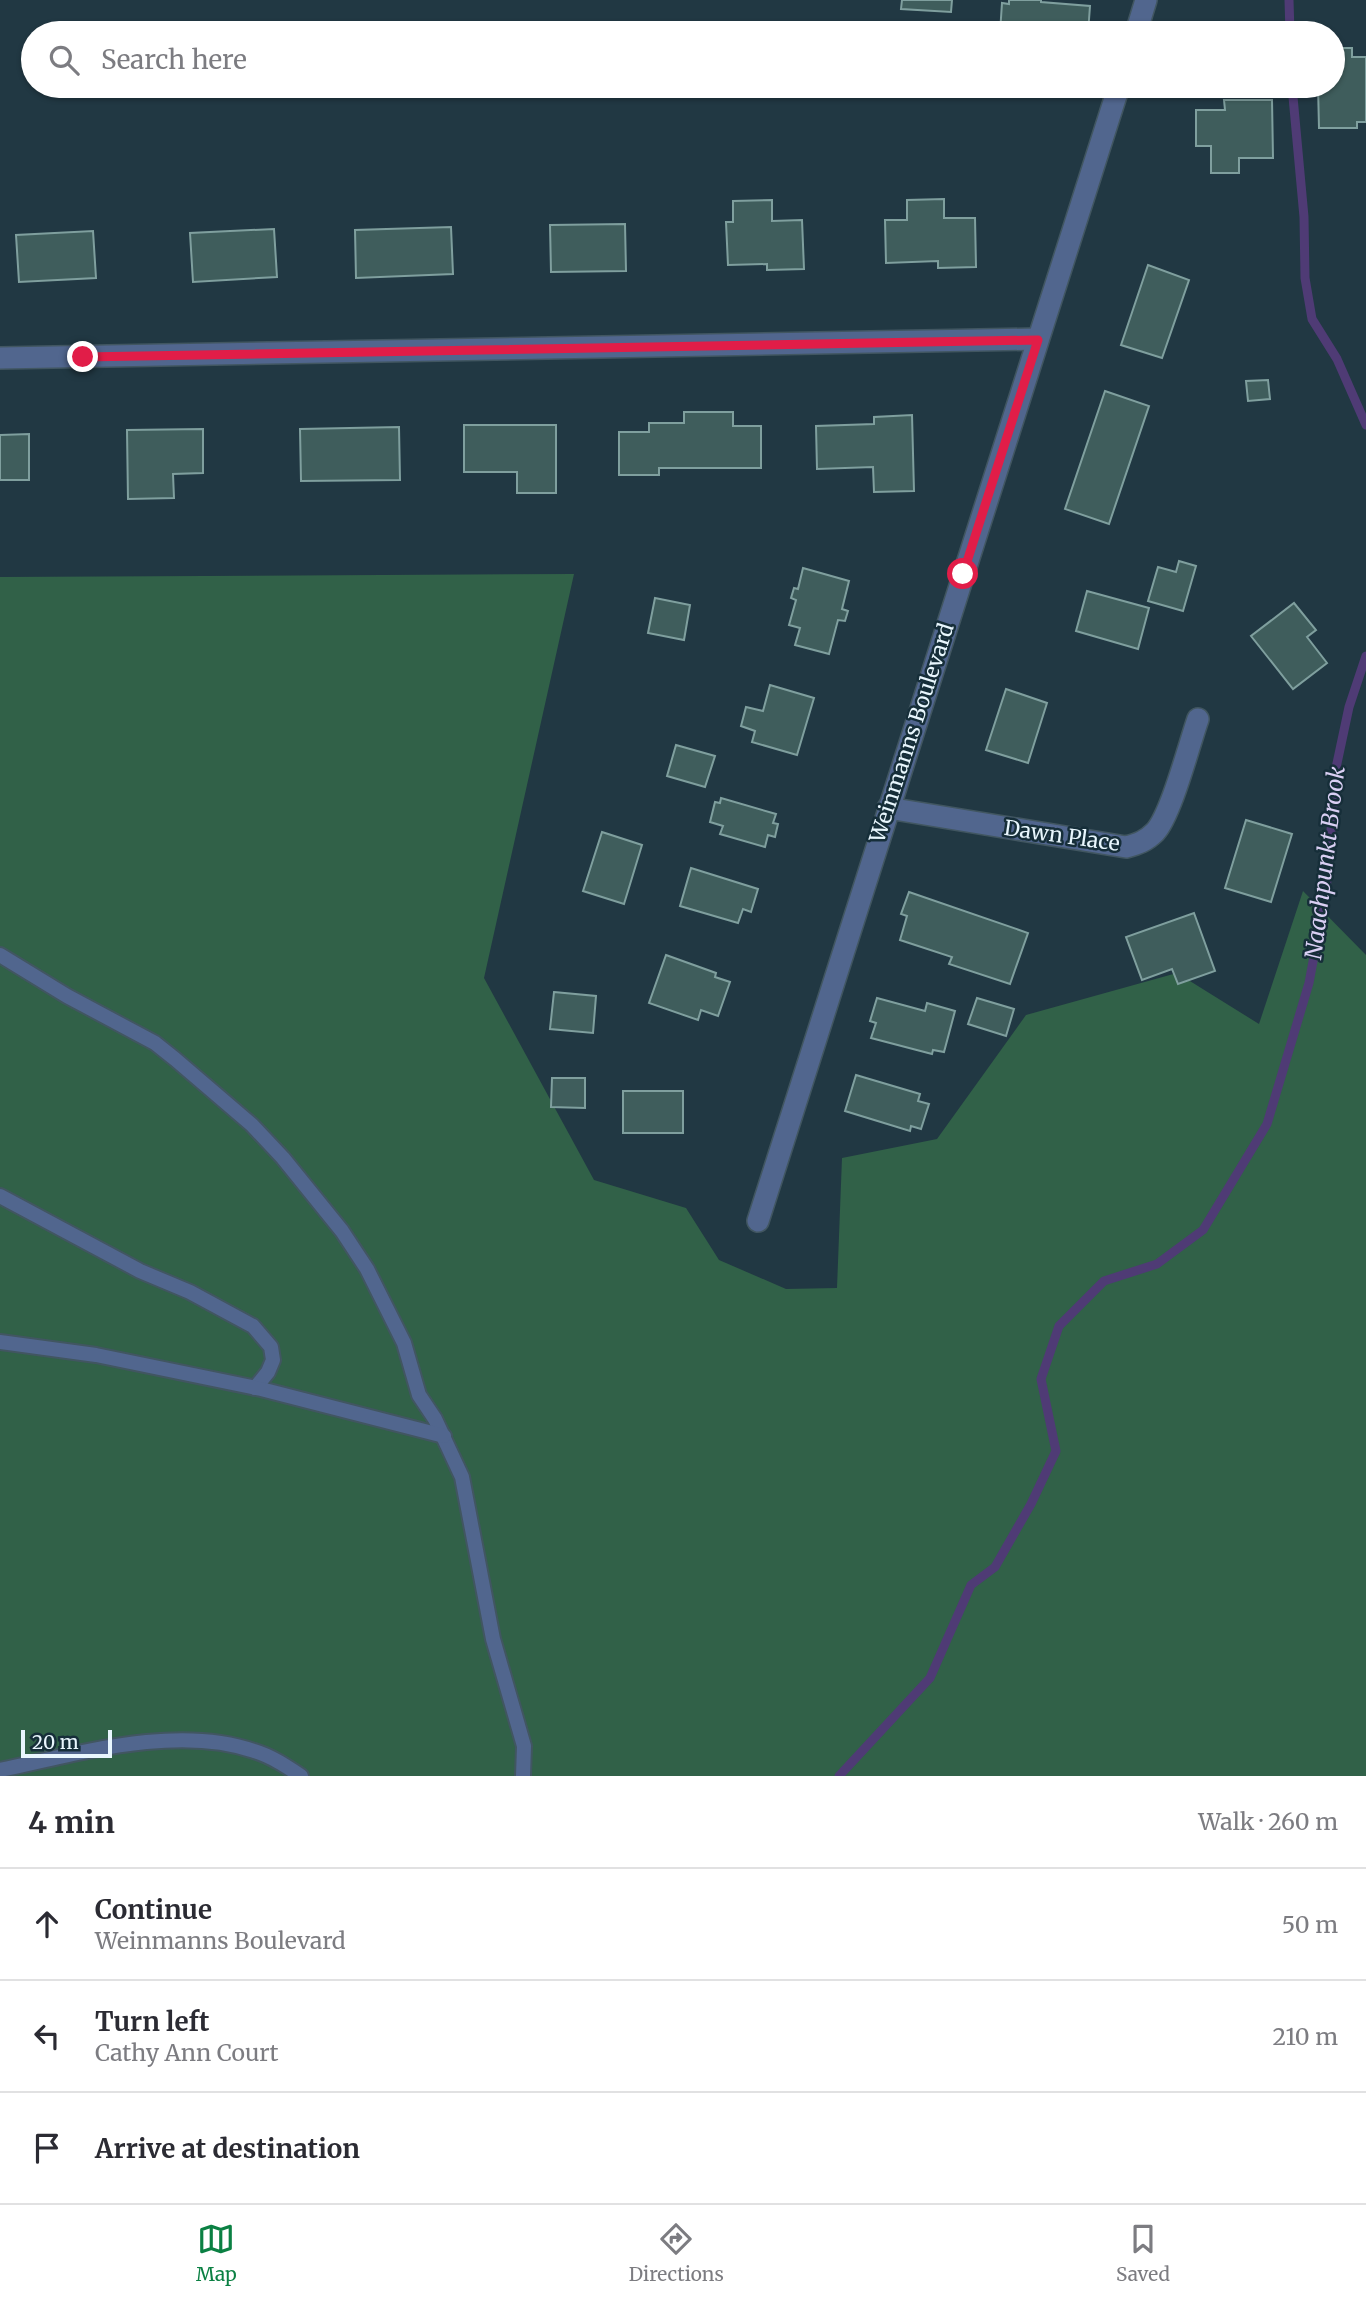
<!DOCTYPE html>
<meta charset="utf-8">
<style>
body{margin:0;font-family:Merriweather,serif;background:#f2f2f3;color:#2b2b33}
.scale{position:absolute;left:21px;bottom:18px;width:91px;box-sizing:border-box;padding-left:7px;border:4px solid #e8f6fd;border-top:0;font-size:19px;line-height:24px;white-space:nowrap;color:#e8f6fd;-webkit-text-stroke:5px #162e39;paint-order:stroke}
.stop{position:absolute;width:21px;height:21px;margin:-16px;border:5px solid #e11d48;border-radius:50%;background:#fff}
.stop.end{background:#e11d48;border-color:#fff;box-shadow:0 2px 7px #0008}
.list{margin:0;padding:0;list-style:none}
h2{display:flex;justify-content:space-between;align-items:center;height:91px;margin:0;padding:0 28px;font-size:30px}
h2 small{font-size:23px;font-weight:400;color:#7c7c81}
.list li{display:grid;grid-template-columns:46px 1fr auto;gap:21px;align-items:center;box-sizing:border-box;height:112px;padding:0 28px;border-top:2px solid #e1e1e2}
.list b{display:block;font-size:26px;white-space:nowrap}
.list p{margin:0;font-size:23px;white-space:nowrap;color:#7c7c81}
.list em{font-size:23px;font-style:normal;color:#7c7c81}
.icon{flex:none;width:38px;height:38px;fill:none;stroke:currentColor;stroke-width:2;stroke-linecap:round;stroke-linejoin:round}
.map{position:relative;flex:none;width:1366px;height:1776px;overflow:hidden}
.search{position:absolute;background:#fff;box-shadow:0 2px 5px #0004;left:21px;right:21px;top:21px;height:77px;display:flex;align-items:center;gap:18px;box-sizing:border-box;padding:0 24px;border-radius:38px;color:#7c7c81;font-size:26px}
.sheet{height:427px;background:#fff}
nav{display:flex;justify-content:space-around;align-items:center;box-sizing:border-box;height:98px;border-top:2px solid #e1e1e2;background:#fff;font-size:19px;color:#7c7c81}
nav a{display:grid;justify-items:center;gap:4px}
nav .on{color:#0b8043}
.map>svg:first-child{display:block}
.green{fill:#316148}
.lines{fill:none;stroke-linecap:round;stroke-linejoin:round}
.stream{stroke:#4f3b75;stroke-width:9}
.building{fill:#3f5d5c;stroke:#7f9f9e;stroke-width:2}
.lane-casing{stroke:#415661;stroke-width:18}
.street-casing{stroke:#415661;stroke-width:24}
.lane{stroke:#51668e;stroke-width:14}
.street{stroke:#51668e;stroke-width:21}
.route{stroke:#e11d48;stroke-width:9}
.labels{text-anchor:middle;stroke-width:5;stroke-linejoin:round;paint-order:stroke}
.street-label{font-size:21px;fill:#e8f6fd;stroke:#162e39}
.water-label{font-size:23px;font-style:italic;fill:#d9cff3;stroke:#162e39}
</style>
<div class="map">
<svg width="1366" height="1776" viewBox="0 0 1366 1776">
<rect width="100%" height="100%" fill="#213843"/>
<!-- green -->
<polygon class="green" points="574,574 484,978 594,1180 686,1208 719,1260 786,1289 837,1288 842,1158 937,1139 1026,1015 1177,973 1259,1024 1303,891 1366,955 1366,1776 0,1776 0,577"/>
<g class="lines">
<!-- stream -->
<g class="stream">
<polyline points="1289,0 1290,33"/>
<polyline points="1292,86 1304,217 1305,278 1312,319 1337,359 1366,425"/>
<polyline points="839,1776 930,1678 971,1585 995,1567 1031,1504 1056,1451 1041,1379 1059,1326 1104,1281 1157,1264 1203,1230 1267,1124 1309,983 1326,892 1336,768 1349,707 1366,656"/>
</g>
</g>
<!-- building -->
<g class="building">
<polygon points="902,0 952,0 951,12 901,9"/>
<polygon points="1009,0 1041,0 1041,2 1090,6 1088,33 1000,33 1002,3 1009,4"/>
<polygon points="666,27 666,33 554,33 554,31"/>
<polygon points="793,27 793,33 712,33 712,29"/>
<polygon points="456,29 457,33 409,33 409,30"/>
<polygon points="1333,48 1352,48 1352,57 1366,57 1366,122 1357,122 1357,128 1319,128 1318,86 1333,86"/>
<rect x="713" y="86" width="40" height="2"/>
<polygon points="1224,100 1272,100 1273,158 1239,158 1239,173 1211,173 1211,146 1196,146 1196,110 1225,110"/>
<polygon points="944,199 944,218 975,218 976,267 938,268 938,261 886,263 885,220 907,220 907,200"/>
<polygon points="772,200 772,221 802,220 804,269 767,270 767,264 728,265 726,222 733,222 733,201"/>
<polygon points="625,224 626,271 551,272 550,225"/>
<polygon points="451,227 453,274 356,278 355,230"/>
<polygon points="274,229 277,277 193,282 190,233"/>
<polygon points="93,231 96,278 19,282 16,235"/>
<polygon points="1148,265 1189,280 1162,358 1121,345"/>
<polygon points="1268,380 1270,399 1248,401 1246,381"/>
<polygon points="1105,391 1149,406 1109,524 1065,509"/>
<polygon points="684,412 733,412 733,426 761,426 761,468 659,468 659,475 619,475 619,432 649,432 649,423 684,423"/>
<polygon points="912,415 914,491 874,492 873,467 817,469 816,426 874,424 874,417"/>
<polygon points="464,425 556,425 556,493 517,493 517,472 464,472"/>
<polygon points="399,427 400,480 301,481 300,429"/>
<polygon points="203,429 203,473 173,474 174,498 128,499 127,430"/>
<polygon points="29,434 29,480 0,480 0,435"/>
<polygon points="1179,561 1196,566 1183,611 1148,601 1158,567 1176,572"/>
<polygon points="803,568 849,581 842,609 848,611 845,621 838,620 829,654 795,645 800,628 789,625 796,600 791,598 794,588 798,589"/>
<polygon points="1087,591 1149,608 1138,649 1076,631"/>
<polygon points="655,598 690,605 684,640 648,633"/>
<polygon points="1294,603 1316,630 1307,637 1327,663 1293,689 1251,636"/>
<polygon points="770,685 814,698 797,755 752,742 755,731 741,726 746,707 763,711"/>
<polygon points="1006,689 1047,703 1028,763 986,750"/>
<polygon points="676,745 715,756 705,787 667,776"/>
<polygon points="721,798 776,814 773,823 778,824 775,837 768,835 765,847 720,834 723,826 710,822 715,802 720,803"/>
<polygon points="1246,820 1292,834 1271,902 1225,888"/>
<polygon points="602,832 642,845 624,904 583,891"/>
<polygon points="691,868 758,889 751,912 743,909 738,923 680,906"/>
<polygon points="909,892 1028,933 1010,984 949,964 952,957 900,940 907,916 901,914"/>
<polygon points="1194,913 1215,971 1178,984 1172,969 1142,980 1126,937"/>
<polygon points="666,955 716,973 715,977 730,982 718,1016 701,1010 698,1020 649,1003"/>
<polygon points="554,992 596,996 593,1033 550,1029"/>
<polygon points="877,998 925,1011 927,1003 955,1011 944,1052 933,1050 932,1054 871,1038 876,1023 870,1021"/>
<polygon points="977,998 1014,1009 1006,1036 968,1024"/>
<polygon points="856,1075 920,1094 918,1101 929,1104 921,1129 911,1126 910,1131 845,1111"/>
<polygon points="552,1078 585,1078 585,1108 551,1107"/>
<rect x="623" y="1091" width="60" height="42"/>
</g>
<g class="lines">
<!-- lane casing -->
<g class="lane-casing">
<g id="lane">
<polyline points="0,955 67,996 155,1043 175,1059 252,1125 283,1158 342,1231 367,1269 404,1343 419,1395 435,1419 462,1477 493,1639 524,1746 523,1776"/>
<polyline points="0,1196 140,1271 190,1292 253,1326 271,1347 273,1360 268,1372 255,1388"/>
<polyline points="0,1342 96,1355 261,1389 444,1436"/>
<path d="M 0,1770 C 77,1754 177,1724 254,1751 C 271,1756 286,1766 301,1776"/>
</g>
</g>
<!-- street casing -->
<g class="street-casing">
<g id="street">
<polyline points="1136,33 1146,0"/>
<polyline points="0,358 1038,339"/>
<path d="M 888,808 L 1126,847 C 1138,844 1146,841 1155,832 C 1171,815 1189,745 1198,719"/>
<polyline points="758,1221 1119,86"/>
</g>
</g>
<!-- lane -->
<use href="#lane" class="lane"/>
<!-- street -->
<use href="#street" class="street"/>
</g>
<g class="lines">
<!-- route -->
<polyline class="route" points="83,357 1038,340 963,574"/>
</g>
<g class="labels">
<!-- street labels -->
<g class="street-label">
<text transform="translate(912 733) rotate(-72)" y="7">Weinmanns Boulevard</text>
<text transform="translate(1062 836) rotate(8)" y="7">Dawn Place</text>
</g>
<!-- water labels -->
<g class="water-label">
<text transform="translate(1325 863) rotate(-83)" y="8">Naachpunkt Brook</text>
</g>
</g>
</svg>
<div class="scale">20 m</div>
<div class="stop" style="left:963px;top:574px"></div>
<div class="stop end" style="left:83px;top:357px"></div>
<div class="search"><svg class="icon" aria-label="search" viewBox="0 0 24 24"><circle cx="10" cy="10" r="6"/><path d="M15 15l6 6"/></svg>Search here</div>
</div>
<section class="sheet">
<h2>4 min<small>Walk · 260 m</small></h2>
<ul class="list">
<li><svg class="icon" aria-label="ahead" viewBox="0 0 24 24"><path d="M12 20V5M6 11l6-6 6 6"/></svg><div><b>Continue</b><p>Weinmanns Boulevard</p></div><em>50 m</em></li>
<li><svg class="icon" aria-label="left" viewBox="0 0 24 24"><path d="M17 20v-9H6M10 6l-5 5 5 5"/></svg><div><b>Turn left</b><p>Cathy Ann Court</p></div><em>210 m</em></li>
<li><svg class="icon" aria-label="arrive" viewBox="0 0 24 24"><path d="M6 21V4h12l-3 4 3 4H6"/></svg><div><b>Arrive at destination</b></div></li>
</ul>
</section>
<nav>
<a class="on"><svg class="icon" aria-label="map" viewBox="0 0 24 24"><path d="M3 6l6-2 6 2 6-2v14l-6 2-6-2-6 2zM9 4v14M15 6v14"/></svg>Map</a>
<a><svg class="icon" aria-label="directions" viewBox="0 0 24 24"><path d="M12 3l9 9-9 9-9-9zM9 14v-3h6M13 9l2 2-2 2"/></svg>Directions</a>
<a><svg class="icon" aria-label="saved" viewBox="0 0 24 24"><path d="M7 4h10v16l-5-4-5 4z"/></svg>Saved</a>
</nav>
